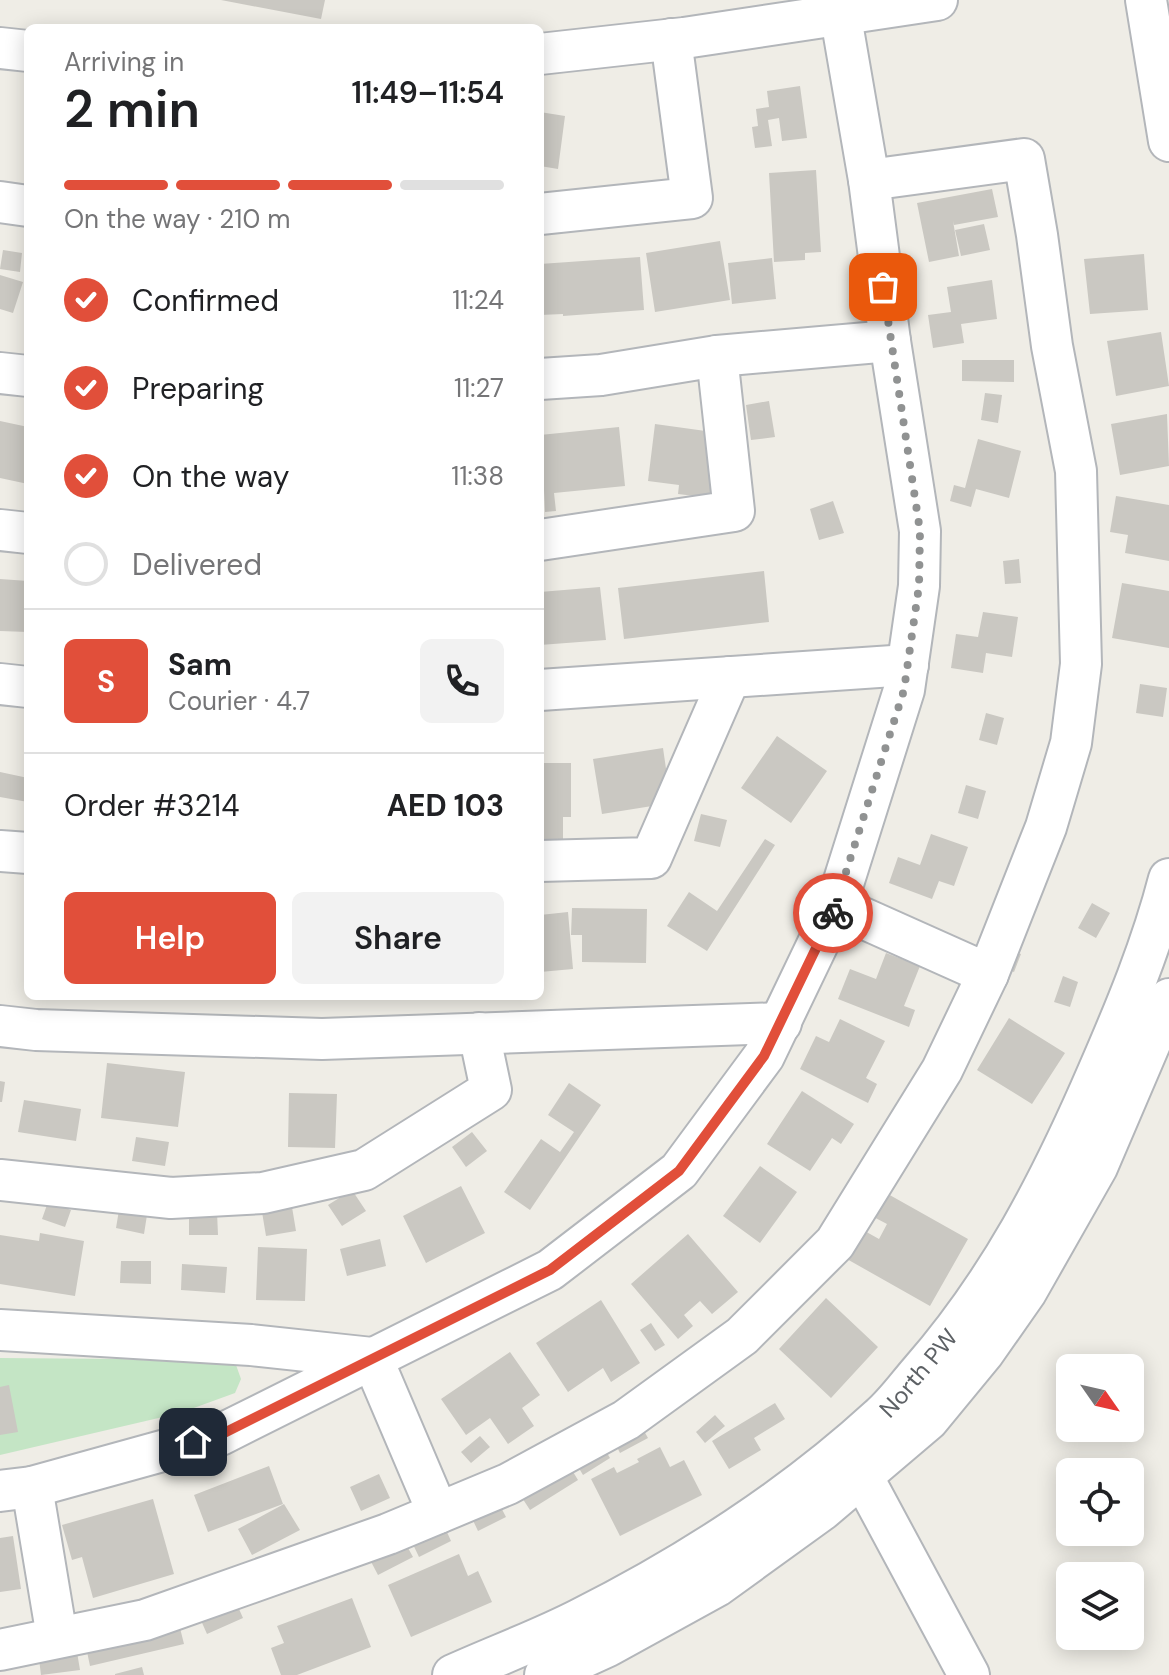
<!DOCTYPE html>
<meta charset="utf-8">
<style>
:root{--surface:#fff;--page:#f2f2f2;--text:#202124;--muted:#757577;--line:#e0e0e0;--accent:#e14f3a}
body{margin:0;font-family:"DM Sans",sans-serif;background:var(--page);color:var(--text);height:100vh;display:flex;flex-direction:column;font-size:30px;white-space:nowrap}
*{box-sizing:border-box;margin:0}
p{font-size:26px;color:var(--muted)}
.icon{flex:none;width:44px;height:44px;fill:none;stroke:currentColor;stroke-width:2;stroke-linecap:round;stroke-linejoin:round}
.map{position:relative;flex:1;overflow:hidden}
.side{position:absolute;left:24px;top:24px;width:520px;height:976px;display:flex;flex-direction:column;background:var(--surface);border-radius:12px;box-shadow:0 4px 20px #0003}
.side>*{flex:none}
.needle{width:52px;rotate:124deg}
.tools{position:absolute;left:1056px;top:1354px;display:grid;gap:16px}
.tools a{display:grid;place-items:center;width:88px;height:88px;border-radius:12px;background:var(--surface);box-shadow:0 4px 20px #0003;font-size:40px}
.pin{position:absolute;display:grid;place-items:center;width:68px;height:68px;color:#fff;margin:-34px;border-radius:16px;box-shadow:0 4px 12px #0006}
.courier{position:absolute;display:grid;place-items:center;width:80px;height:80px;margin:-40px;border:6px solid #e14f3a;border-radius:50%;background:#fff;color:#222;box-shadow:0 2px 10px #0007}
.head em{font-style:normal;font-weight:600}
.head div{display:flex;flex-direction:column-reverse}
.head{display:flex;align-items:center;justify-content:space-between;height:136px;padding:0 40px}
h1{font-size:52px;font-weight:600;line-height:60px}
.bar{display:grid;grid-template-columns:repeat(4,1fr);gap:12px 8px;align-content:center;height:96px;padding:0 40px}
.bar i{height:10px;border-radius:6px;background:var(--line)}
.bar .selected{background:var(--accent)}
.bar p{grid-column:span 4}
.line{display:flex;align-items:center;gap:20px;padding:0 40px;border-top:2px solid var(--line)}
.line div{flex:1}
.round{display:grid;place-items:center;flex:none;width:84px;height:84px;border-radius:12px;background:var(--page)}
ol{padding:0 40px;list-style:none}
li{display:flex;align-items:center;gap:24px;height:88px}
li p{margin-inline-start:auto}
li .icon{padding:8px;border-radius:50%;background:var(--accent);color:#fff;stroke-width:4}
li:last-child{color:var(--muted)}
li i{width:44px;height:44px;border:4px solid var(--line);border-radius:50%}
.action{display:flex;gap:16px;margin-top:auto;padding:16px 40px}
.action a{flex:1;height:92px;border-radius:12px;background:var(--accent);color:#fff;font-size:32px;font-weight:600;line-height:92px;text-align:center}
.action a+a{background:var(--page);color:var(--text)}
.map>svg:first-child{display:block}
</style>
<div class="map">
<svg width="1169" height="1675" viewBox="0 0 1169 1675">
<rect width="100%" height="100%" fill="#efede6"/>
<path fill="#c4e5c5" d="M0 1358 120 1359 236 1365 241 1379 235 1393 180 1413 0 1455Z"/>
<path fill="#cac8c2" d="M221 0H325L321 19Z
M800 86 807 138 782 141 779 118 768 120 772 146 755 148 752 127 758 126 756 109 769 107 767 91Z
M540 112 565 116 558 169 540 166Z
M816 170 821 252 805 253V260L774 262 769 173Z
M992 189 998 217 954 225 953 221 959 256 929 262 917 203Z
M984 224 990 250 961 256 955 230Z
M720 241 730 300 655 312 646 253Z
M3 250 22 253 20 272 0 269Z
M1144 254 1148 310 1090 314 1084 259Z
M640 257 644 310 563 316V314L540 315V264Z
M772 258 776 299 732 304 728 263Z
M0 275 23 282 13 313 0 309Z
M992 280 997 319 961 324 964 343 933 348 928 315 951 312 947 287Z
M1161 332 1169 386 1116 396 1107 341Z
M962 360H1014V382L962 381Z
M985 393 1002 395 998 423 981 420Z
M769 401 775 437 751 440 746 405Z
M1167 414 1169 466 1120 475 1111 424Z
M0 421 28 427V484L0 478Z
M655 424 720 433 711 498 678 494 679 485 648 481Z
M619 427 625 486 554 493 556 511 545 512 544 490H540V435Z
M978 439 1021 451 1009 498 976 489 971 507 950 501 954 485 965 488Z
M1116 496 1169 505V561L1125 553 1128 535 1110 532Z
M833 501 844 533 819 540 810 509Z
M1019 559 1021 583 1005 584 1003 561Z
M764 571 769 622 624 639 618 588Z
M0 579 28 581V632L0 631Z
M1122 583 1169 591V648L1112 638Z
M600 587 606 640 540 645V592Z
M983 612 1018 617 1012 657 986 653 983 673 951 668 956 634 978 637Z
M1140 684 1167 688 1163 717 1136 713Z
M986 713 1004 718 997 745 979 740Z
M777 736 827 771 791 823 741 788Z
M663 748 671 803 602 814 593 759Z
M540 763H571V817H563V842H540Z
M0 772 28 778V802L0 797Z
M966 785 986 791 978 819 958 813Z
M701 814 727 820 720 847 694 841Z
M931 834 968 847 954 886 939 881 932 899 889 883 898 857 920 865Z
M765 839 775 845 707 951 667 926 689 892 717 911Z
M1092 903 1110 913 1096 938 1078 928Z
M572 908 647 909 646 963 582 962V935H571Z
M568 912 573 969 540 972V915Z
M1002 947 1021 954 1014 972 995 965Z
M886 953 920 966 904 1006 915 1010 909 1027 838 999 850 969 876 979Z
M1063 976 1078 982 1070 1007 1054 1002Z
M1009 1018 1065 1053 1032 1104 977 1070Z
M840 1019 885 1041 866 1078 877 1084 868 1103 800 1069 816 1036 829 1042Z
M107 1063 185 1072 178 1127 101 1118Z
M0 1081 5 1082 2 1102H0Z
M569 1083 601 1105 530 1210 504 1192 541 1139 560 1152 574 1132 548 1115Z
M802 1091 854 1124 841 1144 832 1138 810 1171 767 1144Z
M289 1093 337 1094 335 1148 288 1147Z
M24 1100 81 1109 76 1141 18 1132Z
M472 1132 487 1151 466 1167 452 1147Z
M136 1137 169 1142 165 1166 132 1161Z
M760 1166 797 1192 760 1243 723 1216Z
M461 1186 485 1233 426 1263 403 1216Z
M879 1189 968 1239 930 1306 838 1254 854 1225 879 1239 887 1224 866 1213Z
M352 1190 366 1211 342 1226 328 1205Z
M48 1202 71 1210 65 1227 42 1219Z
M292 1207 296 1231 266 1236 262 1212Z
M119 1210 147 1215 144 1234 116 1228Z
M217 1212 218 1235H189V1213Z
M40 1233 84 1241 75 1296 0 1284V1235L39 1241Z
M688 1234 738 1292 712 1314 700 1301 684 1315 693 1326 678 1339 631 1284Z
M380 1239 386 1266 347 1276 340 1249Z
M258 1247 307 1249 305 1301 256 1300Z
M121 1261H151V1284L120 1283Z
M182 1264 227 1267 225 1293 181 1290Z
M826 1298 878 1347 831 1398 779 1349Z
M601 1300 640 1363 611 1382 603 1368 568 1392 536 1343Z
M651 1323 665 1345 655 1351 640 1330Z
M510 1352 540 1395 522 1408 534 1426 508 1444 490 1418 466 1435 441 1399Z
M9 1385 18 1432 0 1435V1387Z
M775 1403 785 1419 754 1438 761 1450 729 1469 712 1441Z
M715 1415 725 1426 705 1443 696 1432Z
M636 1417 648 1438 620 1453 609 1431Z
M480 1436 490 1447 471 1463 461 1452Z
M598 1438 610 1458 583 1475 571 1455Z
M660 1447 670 1467 684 1460 702 1495 620 1536 591 1479 614 1467 617 1473 639 1462 637 1459Z
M564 1457 578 1480 530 1510 515 1487Z
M269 1466 283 1504 208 1532 194 1495Z
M379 1474 390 1498 361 1511 350 1487Z
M496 1498 506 1517 478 1531 469 1512Z
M153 1499 174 1574 93 1598 82 1557 72 1560 62 1525Z
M284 1504 300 1530 252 1555 238 1529Z
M442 1521 451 1541 419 1557 409 1536Z
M13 1536 21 1589 0 1592V1538Z
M402 1537 413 1557 378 1575 368 1556Z
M459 1554 468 1576 478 1571 492 1602 411 1637 388 1585Z
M352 1598 371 1647 297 1675H281L271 1648 284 1643 277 1626Z
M235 1600 243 1618 207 1634 199 1616Z
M178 1620 184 1644 90 1666 85 1642Z
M76 1646 80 1670 41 1675 38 1651Z
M142 1667 144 1675H115V1674Z"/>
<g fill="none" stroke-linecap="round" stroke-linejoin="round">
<g stroke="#b3b6ba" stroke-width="44">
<g id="minor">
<path d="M1146 0 1169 141"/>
<path d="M0 48 28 51"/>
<path d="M540 54 684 38 937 0"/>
<path d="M0 202 28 206"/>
<path d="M540 214 692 198 671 39"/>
<path d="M0 373 28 376"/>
<path d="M540 379 601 375 717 356 890 341"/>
<path d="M0 530 28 533"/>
<path d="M540 540 734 511 717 356"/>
<path d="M0 684 28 687"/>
<path d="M540 690 908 665"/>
<path d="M0 851 28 853"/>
<path d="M540 861 651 858 730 677"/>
<path d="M836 906 988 974"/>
<path d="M0 1026 36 1030 322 1039 781 1023"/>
<path d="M0 1180 171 1198 263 1193 364 1170 491 1090 479 1033"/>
<path d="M0 1330 251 1345 372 1358 438 1513"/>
<path d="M862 1476 969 1675"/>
<path d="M32 1487 57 1637"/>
<path d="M0 1491 32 1487 220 1435 550 1270 679 1171 764 1056 836 906 904 690 919 586 920 531 890 341 869 180 838 0"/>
<path d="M0 1650 145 1620 388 1534 508 1484 626 1420 742 1336 835 1243 942 1070 988 974 1046 827 1071 743 1081 664 1076 471 1052 346 1037 235 1024 159 869 180"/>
<path id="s1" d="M453 1675C495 1656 539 1640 580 1619 686 1566 793 1497 880 1417 895 1404 907 1387 920 1372 999 1282 1051 1181 1098 1072 1125 1010 1152 945 1169 879"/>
<path d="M545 1675 608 1646 717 1586 822 1510 928 1420 984 1352 1026 1292 1097 1167 1169 999"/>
</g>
</g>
<use href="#minor" stroke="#fff" stroke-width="40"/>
</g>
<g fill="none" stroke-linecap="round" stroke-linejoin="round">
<path stroke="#909292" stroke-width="8" stroke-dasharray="0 14.4" d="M833 913 904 690 919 586 920 531 883 287"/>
<path stroke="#e14f3a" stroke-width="10" d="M193 1442 220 1435 550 1270 679 1171 764 1056 833 913"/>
</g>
<g text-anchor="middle" stroke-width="6" stroke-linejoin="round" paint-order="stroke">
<g font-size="24" fill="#5d6165" stroke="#fff">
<text dy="8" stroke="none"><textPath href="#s1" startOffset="560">North PW</textPath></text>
</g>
</g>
</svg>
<div class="tools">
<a><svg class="needle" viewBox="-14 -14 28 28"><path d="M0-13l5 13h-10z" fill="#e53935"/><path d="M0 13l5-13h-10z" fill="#757577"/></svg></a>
<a><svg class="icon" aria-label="locate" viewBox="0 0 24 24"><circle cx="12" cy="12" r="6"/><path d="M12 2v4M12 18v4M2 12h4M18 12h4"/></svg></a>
<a><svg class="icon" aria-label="layers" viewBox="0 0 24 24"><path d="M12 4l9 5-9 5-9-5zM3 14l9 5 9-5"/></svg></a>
</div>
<div class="pin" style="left:883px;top:287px;background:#ea580c"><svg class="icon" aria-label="bag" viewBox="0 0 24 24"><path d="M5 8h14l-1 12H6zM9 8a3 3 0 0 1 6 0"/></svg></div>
<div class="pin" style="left:193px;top:1442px;background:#1f2937"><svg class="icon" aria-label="home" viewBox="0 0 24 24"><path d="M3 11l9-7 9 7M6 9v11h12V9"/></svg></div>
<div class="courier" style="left:833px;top:913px"><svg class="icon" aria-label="bike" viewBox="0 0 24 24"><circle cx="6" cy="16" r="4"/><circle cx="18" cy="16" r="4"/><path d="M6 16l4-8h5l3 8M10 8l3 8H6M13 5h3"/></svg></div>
<section class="side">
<div class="head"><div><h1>2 min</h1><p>Arriving in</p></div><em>11:49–11:54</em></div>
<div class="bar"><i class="selected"></i><i class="selected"></i><i class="selected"></i><i></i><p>On the way · 210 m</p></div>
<ol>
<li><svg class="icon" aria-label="check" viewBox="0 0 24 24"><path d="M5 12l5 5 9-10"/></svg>Confirmed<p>11:24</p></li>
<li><svg class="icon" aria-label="check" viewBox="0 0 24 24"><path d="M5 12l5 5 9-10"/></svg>Preparing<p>11:27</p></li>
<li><svg class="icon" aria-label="check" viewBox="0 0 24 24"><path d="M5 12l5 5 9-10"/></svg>On the way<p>11:38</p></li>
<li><i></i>Delivered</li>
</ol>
<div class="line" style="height:144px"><b class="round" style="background:var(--accent);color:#fff">S</b><div><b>Sam</b><p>Courier · 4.7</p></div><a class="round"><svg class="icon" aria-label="phone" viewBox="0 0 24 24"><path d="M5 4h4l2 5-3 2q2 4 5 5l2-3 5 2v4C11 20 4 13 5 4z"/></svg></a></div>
<div class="line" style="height:104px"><div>Order #3214</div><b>AED 103</b></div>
<div class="action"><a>Help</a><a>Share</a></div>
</section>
</div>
